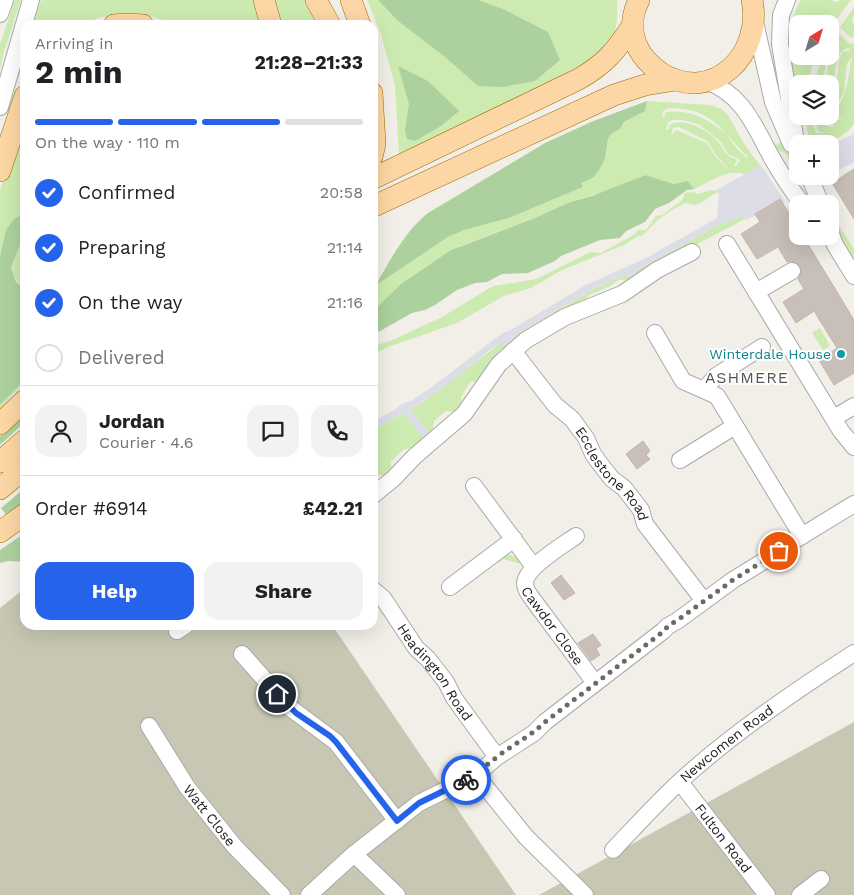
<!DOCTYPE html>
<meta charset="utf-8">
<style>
:root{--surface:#fff;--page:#f2f2f2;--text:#202124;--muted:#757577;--line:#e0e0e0;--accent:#2563eb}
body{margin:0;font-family:"Work Sans",sans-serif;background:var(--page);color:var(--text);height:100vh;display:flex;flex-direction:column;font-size:19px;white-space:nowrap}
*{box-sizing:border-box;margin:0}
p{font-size:16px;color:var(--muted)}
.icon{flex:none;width:28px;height:28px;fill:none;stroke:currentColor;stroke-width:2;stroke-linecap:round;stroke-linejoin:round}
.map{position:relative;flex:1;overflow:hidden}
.sheet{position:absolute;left:20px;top:20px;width:358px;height:610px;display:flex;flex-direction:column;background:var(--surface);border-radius:15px;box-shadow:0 5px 20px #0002}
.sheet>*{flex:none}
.needle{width:32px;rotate:38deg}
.tools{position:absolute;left:789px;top:15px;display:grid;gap:10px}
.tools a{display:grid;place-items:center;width:50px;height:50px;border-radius:10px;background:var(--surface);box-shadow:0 5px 20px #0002;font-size:25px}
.pin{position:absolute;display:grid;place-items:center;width:42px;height:42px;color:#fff;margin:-21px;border:2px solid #fff;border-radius:50%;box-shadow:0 1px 5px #0007}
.courier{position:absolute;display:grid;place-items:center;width:50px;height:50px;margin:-25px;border:4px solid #2563eb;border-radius:50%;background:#fff;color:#222;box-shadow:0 1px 6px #0007}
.head em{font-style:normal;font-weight:700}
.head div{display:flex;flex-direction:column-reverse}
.head{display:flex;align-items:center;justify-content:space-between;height:85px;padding:0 15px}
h1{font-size:32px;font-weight:700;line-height:38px}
.bar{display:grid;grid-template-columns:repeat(4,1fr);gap:8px 5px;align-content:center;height:60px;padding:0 15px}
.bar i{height:6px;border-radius:4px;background:var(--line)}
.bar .active{background:var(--accent)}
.bar p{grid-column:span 4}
.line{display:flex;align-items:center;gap:12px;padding:0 15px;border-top:1px solid var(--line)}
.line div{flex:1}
.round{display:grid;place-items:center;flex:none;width:52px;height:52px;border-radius:15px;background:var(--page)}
ol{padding:0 15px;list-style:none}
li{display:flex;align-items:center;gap:15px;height:55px}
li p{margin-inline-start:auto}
li .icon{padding:5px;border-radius:50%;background:var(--accent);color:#fff;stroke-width:4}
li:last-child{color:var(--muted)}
li i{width:28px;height:28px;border:2px solid var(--line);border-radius:50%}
.cta{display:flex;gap:10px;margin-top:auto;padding:10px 15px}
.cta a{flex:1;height:58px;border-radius:15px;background:var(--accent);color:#fff;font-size:20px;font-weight:700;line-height:58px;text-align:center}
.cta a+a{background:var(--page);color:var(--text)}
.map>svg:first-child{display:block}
</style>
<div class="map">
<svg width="854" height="895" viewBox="0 0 854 895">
<rect width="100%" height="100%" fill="#f2efe9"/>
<path fill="#c7c7b4" d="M25 588V625H332L516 895H0V608Z
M854 722V895H539Z"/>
<path fill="#cdebb0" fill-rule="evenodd" d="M15 0H21L4 51 0 69V44Z
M41 0H254L261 25H177L150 16 131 14 102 17 78 25H32Z
M275 0H306L321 25H282Z
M367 0H617C617 13 618 32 610 43 601 56 585 64 573 73L399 156 395 86 381 34Z
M801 0H832L837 2 840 0H851L830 28V24H798L797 43 796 44 797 46 798 56H815L807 84H798L797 106C792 78 784 24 801 0Z
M854 7V16L852 22 854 24V37L851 38 840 27Z
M837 32 850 44 854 43V124C845 138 826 144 810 144L806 124V116H811L816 133H825L818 131 814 116H825L828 127 837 126 829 125 827 116H830V102L836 88 839 60 843 52 851 50 848 48C831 52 838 84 830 98V84H826C829 71 825 48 840 42L839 40 834 41 830 47V41ZM852 57C849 67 849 80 845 92 842 103 836 105 837 118L843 120H836L835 108 844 92 847 64Z
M25 47V72L23 76H17Z
M822 56H827L823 84H814Z
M647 101 710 105 721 109 728 115 743 142 761 167 746 175C727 167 711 182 694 189L688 181 674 184 645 175 641 176 612 189 570 202 535 218 460 246 437 259 402 283 373 311V289L375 286 448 237 464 230 509 218 583 187 580 183 596 175 606 156 608 139 611 134 620 129 624 122 645 111ZM669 108C713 108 720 130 748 157L744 164 747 158C742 153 737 149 733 144 730 140 728 135 724 132 706 118 689 109 666 112L664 117 662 116 663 111ZM672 120H683L700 125 721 142 728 154 740 160 735 167 734 166 737 160C734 158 729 157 727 154 724 152 723 147 720 144 711 132 684 116 670 125L668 130 666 129 668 123ZM679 127 707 141 715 154 727 167 722 171 726 167 715 156 707 143 676 130 671 135 673 128Z
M25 110V136L21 149 25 151V212C1 226 8 235 0 257V190Z
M783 141 797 167 798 176H803L804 179 797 183 795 180 796 171 785 153 776 150 774 146Z
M711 190 719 191 700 203 695 205 686 203 677 207 660 218 643 235 636 237 624 245 560 271 531 288 504 296 457 323 388 347 373 354V346L390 341 442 317 488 289 494 286 536 279 591 252 601 253 635 234 638 230H646L656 216 662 215 682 200 685 193 693 192 698 194Z
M830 212 854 249V259L834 226Z
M742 215 745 219 637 276 634 272 718 225Z
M25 240V289L17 282 11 269 20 245Z
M628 274 632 280 630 281 620 279 610 286 589 295 585 303 514 341 511 338 595 288Z
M820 328 830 346 823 350 812 333Z
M502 342 506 348 480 381 470 382 461 397 462 407 457 412 446 411 434 421 432 432H428L410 409 423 402Z
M25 380V383L0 409V405Z
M404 413 425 439 415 448 404 449 391 462 392 471 385 476 377 475 373 478V430Z
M510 555 516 557 521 564 502 559 501 562 496 561 503 556Z"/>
<path fill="#add19e" d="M378 0H478L503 9 548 32 560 60 535 81 503 87 478 86 444 56 398 21Z
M398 66 428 81 459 111 441 126 415 141 407 139 405 131 409 104Z
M647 101 645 111 624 122 620 129 611 134 608 139 605 159 599 170 594 177 581 183 583 187 509 218 464 230 448 237 375 286C390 261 404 232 428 213L545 143 591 122Z
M645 175 674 184 688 181 694 189 687 190 669 203 655 209 645 222 626 231 620 238 600 240 561 256 555 261 528 273 502 274 487 282 475 283 457 290 435 305 425 310 412 313 373 335V311L402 283 451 250 535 218 570 202 592 196Z
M25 212V240L20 245 11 268 16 282 25 289V380L0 405V257L6 230 13 220Z
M25 411V422L0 445V436Z
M25 488V504L7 516 1 508Z
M25 533V562L8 561 0 563V550Z"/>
<path fill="#dddde8" d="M854 134V162L830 175V145Z
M761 165 785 202 746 220 742 216 718 225 634 272 637 276 632 280 628 274 595 288 512 337 514 341 506 348 502 343 491 349 439 391 410 409 429 433 425 439 404 413 373 430V422L394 410 402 404 413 400 429 389 504 332H507L584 286 646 258 717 218 719 195 716 190Z"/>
<path fill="#c7bfb8" stroke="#c4b6ab" d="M854 169V219L832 183Z
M780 199 798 227V236H803L854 320V373L834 385 819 360 837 348 814 311 796 323 783 302 804 289 798 279 802 271 800 266 792 261 787 262 778 247 757 259 741 234 760 222 755 214Z
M643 441 650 451 646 455 650 459 637 469 626 454Z
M561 575 575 593 564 600 551 583Z
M593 634 601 645 596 649 600 655 591 661 578 643Z"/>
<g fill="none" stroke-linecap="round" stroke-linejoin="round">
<g stroke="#a9a9a9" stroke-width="18">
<g id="minor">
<path d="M787 0 781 15 780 44 798 154"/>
<path d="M0 14 5 0"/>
<path d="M755 22 773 102 791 144"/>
<path d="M706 81C744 95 754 126 772 158 781 174 791 189 802 204"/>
<path d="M0 107 31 0"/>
<path d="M809 176 821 204"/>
<path d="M830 231 835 245 854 276"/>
<path d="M727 244 841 431 854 447"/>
<path d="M756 292 792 271"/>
<path d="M655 333 683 381 717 396 802 536"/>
<path id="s1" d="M513 351 555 405 572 419 586 438 593 454 601 465 612 479 624 488 641 510 645 524 704 601"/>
<path d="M704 390 716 376 762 347"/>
<path d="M834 418 854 406"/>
<path d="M680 460 735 426"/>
<path d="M474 486 534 567"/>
<path d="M372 496 393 479 415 456 464 414 499 364 526 340 565 317 622 294 657 270 692 252"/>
<path id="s2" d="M576 536C563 545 526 567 525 583 525 588 528 593 531 597L595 683"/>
<path d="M450 587 514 539"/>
<path id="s3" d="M372 589 383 598 416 648 428 659 446 682 454 698 497 757"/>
<path d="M177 631 186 625"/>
<path d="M242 654 289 707 336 742 397 821"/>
<path id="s4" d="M149 726 187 787 235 847 282 895"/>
<path d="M476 775 526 837 585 895"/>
<path id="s5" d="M680 782 767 895"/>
<path id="s6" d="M613 850C633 829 653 807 674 787 727 737 793 692 854 653"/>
<path d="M354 854 397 895"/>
<path d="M309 895 354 854 419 803 476 775 497 757 534 733 545 722 663 631 668 626 677 621 733 580 772 556 782 548 854 504"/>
<path d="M800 895 821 879"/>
</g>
</g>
<g stroke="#a06b00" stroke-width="22">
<path id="major" d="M264 0 271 25
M316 0 330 25
M351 0 360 25
M639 0C631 16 630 31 638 48 643 58 651 66 661 73 713 105 763 54 752 0
M114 25 127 24 143 25
M372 93 375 144 372 157
M0 171 25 96
M372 179 579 79C605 64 616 51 632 26
M372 207 614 95 645 85 676 80
M0 424 25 400
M0 462 25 440
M0 489 25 468
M0 532 25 514"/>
</g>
<use href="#minor" stroke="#fff" stroke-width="16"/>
<use href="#major" stroke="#fcd6a4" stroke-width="21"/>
</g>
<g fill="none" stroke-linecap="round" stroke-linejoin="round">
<path stroke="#6b6a68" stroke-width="5" stroke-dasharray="0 9" d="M466 780C478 774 486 765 497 757 513 744 530 737 545 722L664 631 668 626 682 617 733 580 779 551"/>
<path stroke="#2563eb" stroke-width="6" d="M277 694 296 713 330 736 336 742 397 821 419 803 466 780"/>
</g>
<circle fill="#0f9aa8" stroke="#fff" stroke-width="2" cx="841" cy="354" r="5"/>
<g text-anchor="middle" stroke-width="4" stroke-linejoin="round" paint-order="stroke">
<g font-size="14" fill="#0d838f" stroke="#fff" text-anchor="end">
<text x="831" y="359">Winterdale House</text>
</g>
<g font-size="14" fill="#222" stroke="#fff">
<text dy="5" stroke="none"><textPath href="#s1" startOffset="159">Ecclestone Road</textPath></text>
<text dy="5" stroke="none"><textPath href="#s2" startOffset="122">Cawdor Close</textPath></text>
<text dy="5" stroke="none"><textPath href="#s3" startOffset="105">Headington Road</textPath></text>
<text dy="5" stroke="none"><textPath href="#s6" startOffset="156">Newcomen Road</textPath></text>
<text dy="5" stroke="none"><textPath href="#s4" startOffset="108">Watt Close</textPath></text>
<text dy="5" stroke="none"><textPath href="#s5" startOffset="71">Fulton Road</textPath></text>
</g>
<g font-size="16" letter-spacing="1" fill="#555" stroke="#fff">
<text x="747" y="383">ASHMERE</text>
</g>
</g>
</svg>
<div class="tools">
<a><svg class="needle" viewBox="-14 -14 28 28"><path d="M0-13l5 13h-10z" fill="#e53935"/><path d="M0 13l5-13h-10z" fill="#757577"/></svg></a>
<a><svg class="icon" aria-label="layers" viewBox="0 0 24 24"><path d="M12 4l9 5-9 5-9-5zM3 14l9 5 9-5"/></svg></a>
<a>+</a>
<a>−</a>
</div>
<div class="pin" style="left:779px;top:551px;background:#ea580c"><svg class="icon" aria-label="bag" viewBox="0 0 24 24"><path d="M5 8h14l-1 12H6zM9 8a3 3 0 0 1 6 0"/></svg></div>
<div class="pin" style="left:277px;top:694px;background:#1f2937"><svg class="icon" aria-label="home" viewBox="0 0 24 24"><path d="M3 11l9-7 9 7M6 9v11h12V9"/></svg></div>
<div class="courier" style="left:466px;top:780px"><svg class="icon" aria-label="bike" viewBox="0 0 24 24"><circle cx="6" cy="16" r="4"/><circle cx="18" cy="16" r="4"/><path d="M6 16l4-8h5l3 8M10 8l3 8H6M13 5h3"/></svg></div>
<section class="sheet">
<div class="head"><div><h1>2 min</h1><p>Arriving in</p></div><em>21:28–21:33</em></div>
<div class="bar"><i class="active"></i><i class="active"></i><i class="active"></i><i></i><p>On the way · 110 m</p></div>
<ol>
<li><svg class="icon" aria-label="check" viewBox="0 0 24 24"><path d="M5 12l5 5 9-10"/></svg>Confirmed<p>20:58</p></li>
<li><svg class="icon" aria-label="check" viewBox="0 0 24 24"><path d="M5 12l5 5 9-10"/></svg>Preparing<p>21:14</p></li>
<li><svg class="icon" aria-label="check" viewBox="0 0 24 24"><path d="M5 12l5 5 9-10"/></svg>On the way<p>21:16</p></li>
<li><i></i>Delivered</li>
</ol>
<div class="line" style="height:90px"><a class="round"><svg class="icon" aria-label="person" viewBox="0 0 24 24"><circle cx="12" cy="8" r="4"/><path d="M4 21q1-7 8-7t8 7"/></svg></a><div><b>Jordan</b><p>Courier · 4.6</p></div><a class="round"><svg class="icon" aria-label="chat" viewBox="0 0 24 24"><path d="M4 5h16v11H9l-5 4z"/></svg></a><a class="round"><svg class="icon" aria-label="phone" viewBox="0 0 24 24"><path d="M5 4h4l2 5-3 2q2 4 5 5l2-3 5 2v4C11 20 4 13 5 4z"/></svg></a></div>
<div class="line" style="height:65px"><div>Order #6914</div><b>£42.21</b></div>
<div class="cta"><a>Help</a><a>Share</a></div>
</section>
</div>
